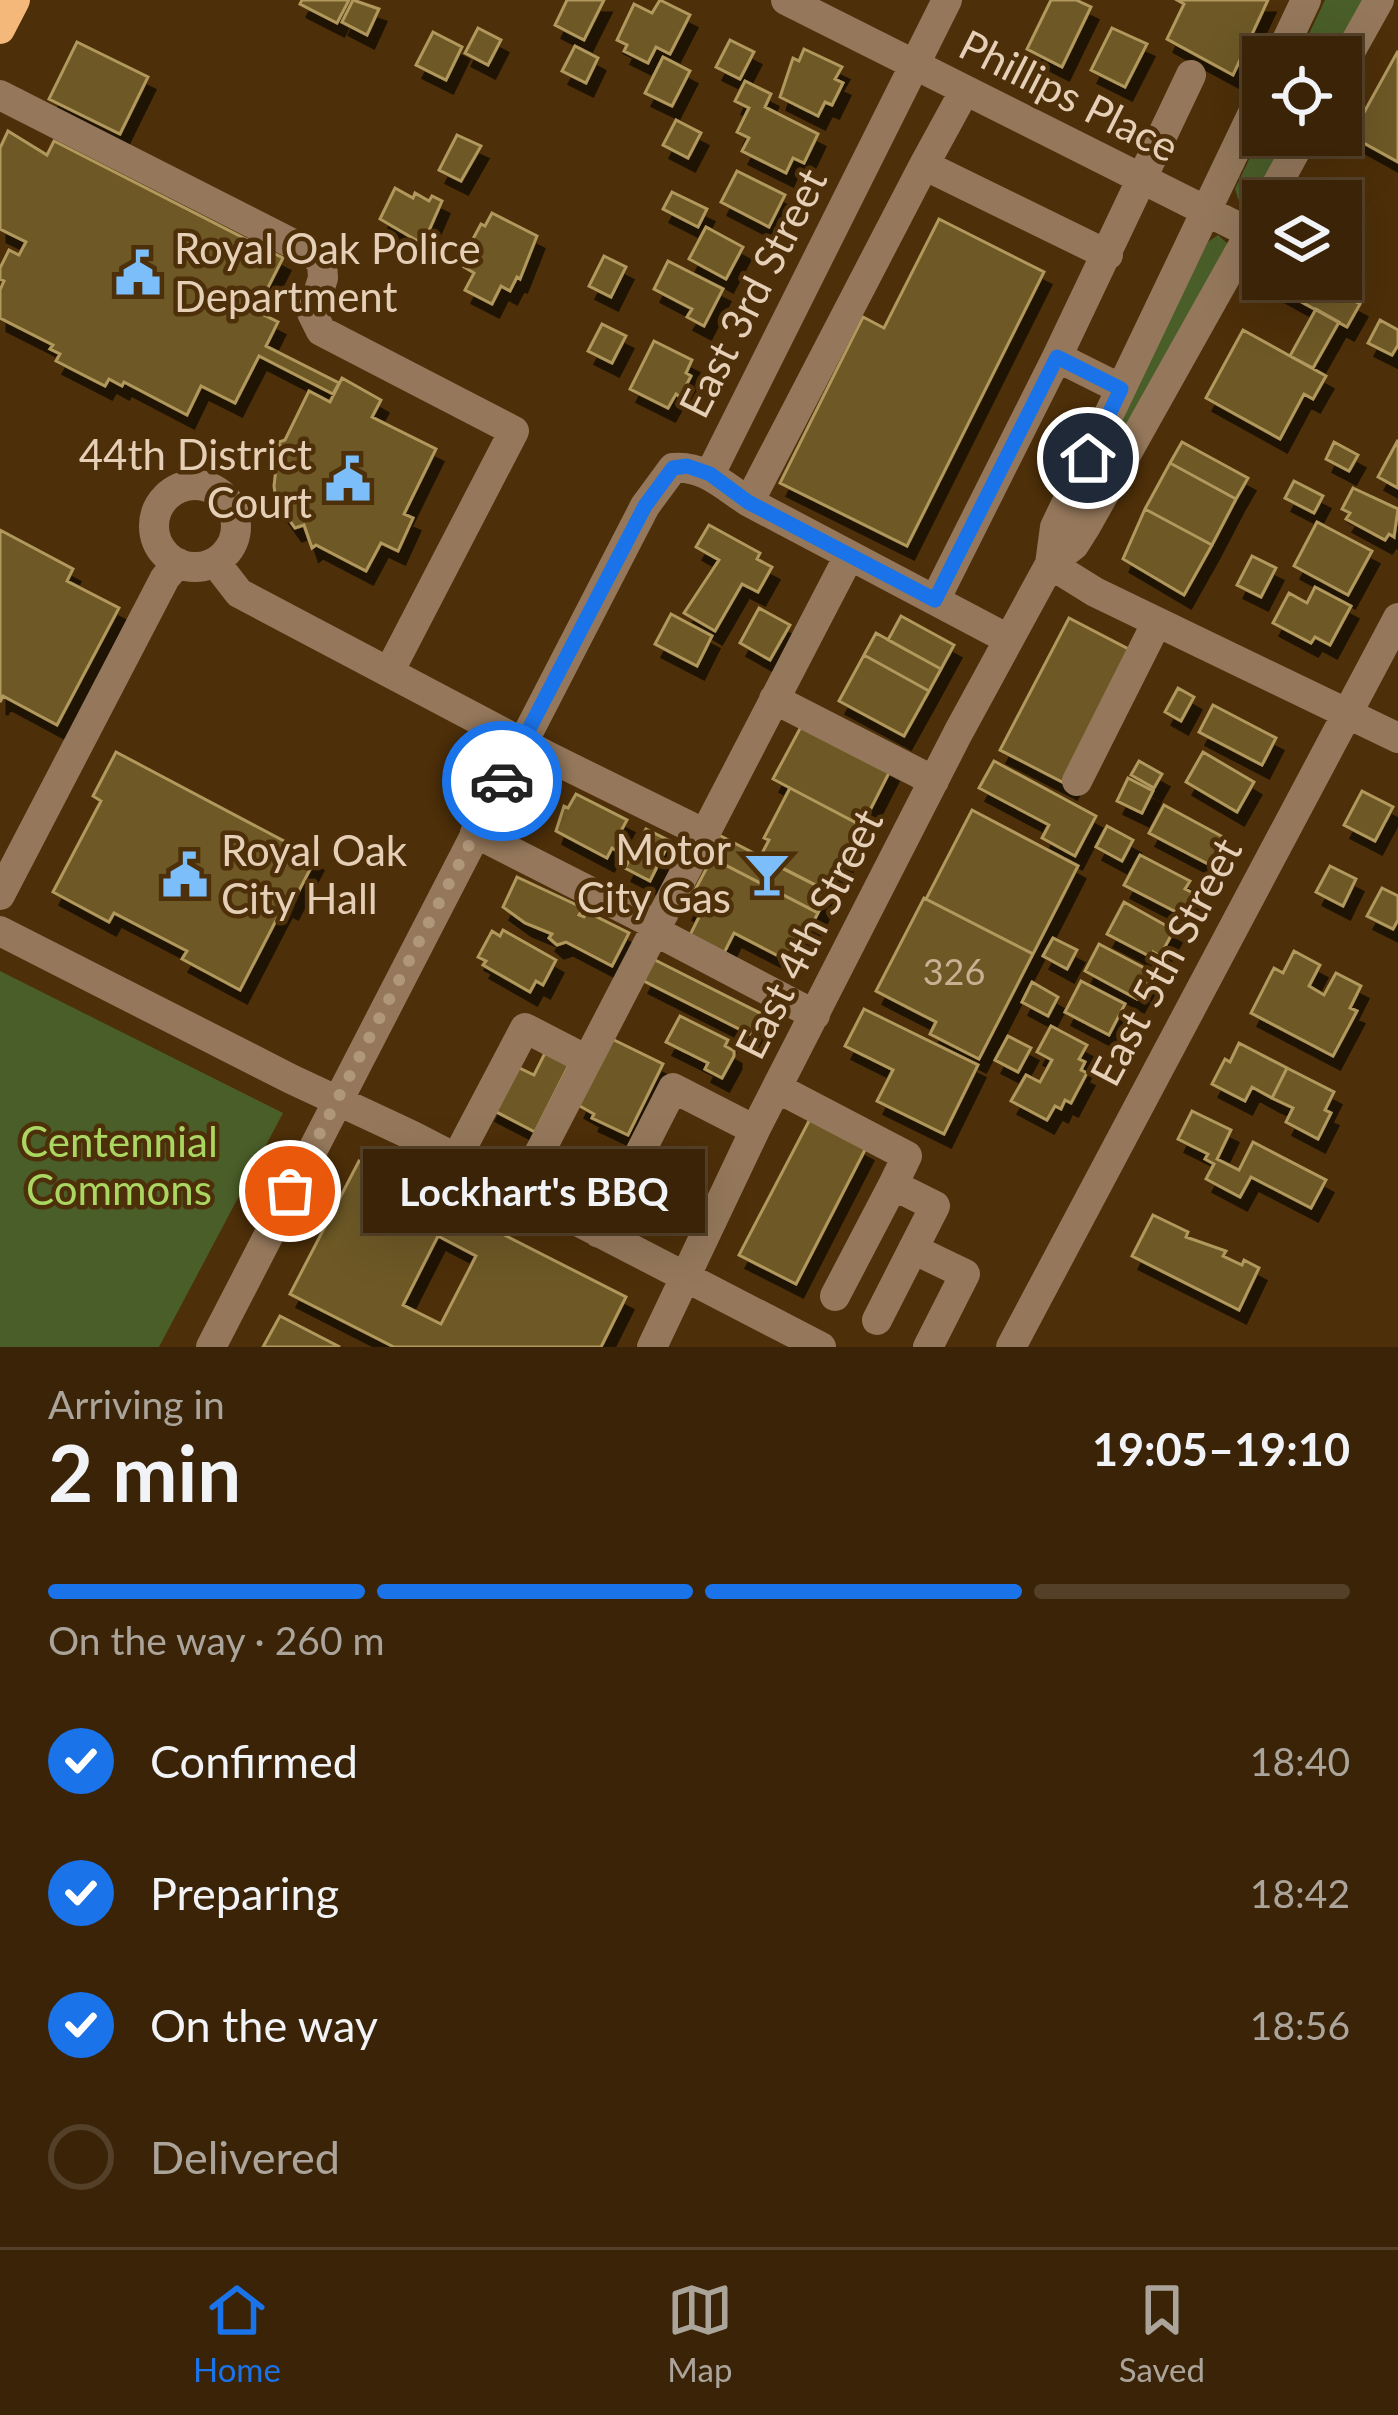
<!DOCTYPE html>
<meta charset="utf-8">
<style>
:root{--surface:#3a2307;--page:#452f15;--text:#f1f3f6;--muted:#aba49b;--line:#544028;--accent:#1a73e8}
body{margin:0;font-family:Lato,sans-serif;background:var(--page);color:var(--text);height:100vh;display:flex;flex-direction:column;font-size:45px;white-space:nowrap}
*{box-sizing:border-box;margin:0}
p{font-size:39px;color:var(--muted)}
.icon{flex:none;width:66px;height:66px;fill:none;stroke:currentColor;stroke-width:2;stroke-linecap:round;stroke-linejoin:round}
.map{position:relative;height:1347px;overflow:hidden}
.panel{display:flex;flex-direction:column;background:var(--surface);flex:1}
.panel>*{flex:none}
.controls{position:absolute;left:1242px;top:36px;display:grid;gap:24px}
.controls a{display:grid;place-items:center;width:120px;height:120px;border-radius:0px;background:var(--surface);box-shadow:0 12px 48px #0002,0 0 0 3px var(--line);font-size:60px}
.pin{position:absolute;display:grid;place-items:center;width:102px;height:102px;color:#fff;margin:-51px;border:6px solid #fff;border-radius:50%;box-shadow:0 3px 12px #0007}
.courier{position:absolute;display:grid;place-items:center;width:120px;height:120px;margin:-60px;border:9px solid #1a73e8;border-radius:50%;background:#fff;color:#222;box-shadow:0 3px 15px #0007}
.bubble{position:absolute;height:84px;border-radius:0px;background:var(--surface);box-shadow:0 12px 48px #0002,0 0 0 3px var(--line);font-size:39px;font-weight:700;line-height:84px;text-align:center}
.summary em{font-style:normal;font-weight:700}
.summary div{display:flex;flex-direction:column-reverse}
.summary{display:flex;align-items:center;justify-content:space-between;height:204px;padding:0 48px}
h1{font-size:78px;font-weight:700;line-height:90px}
.bar{display:grid;grid-template-columns:repeat(4,1fr);gap:18px 12px;align-content:center;height:144px;padding:0 48px}
.bar i{height:15px;border-radius:9px;background:var(--line)}
.bar .selected{background:var(--accent)}
.bar p{grid-column:span 4}
ol{padding:0 48px;list-style:none}
li{display:flex;align-items:center;gap:36px;height:132px}
li p{margin-inline-start:auto}
li .icon{padding:12px;border-radius:50%;background:var(--accent);color:#fff;stroke-width:4}
li:last-child{color:var(--muted)}
li i{width:66px;height:66px;border:6px solid var(--line);border-radius:50%}
.menu{display:flex;justify-content:space-around;align-items:center;height:168px;border-top:3px solid var(--line);background:var(--surface);font-size:33px;color:var(--muted)}
.menu a{display:grid;justify-items:center;gap:6px}
.menu .selected{color:var(--accent)}
.map>svg:first-child{display:block}
</style>
<div class="map">
<svg width="1398" height="1347" viewBox="0 0 1398 1347">
<defs>
<filter id="shadow"><feDropShadow dx="7" dy="13" stdDeviation="0" flood-color="#0009"/></filter>
</defs>
<rect width="100%" height="100%" fill="#4d2f09"/>
<path fill="#4a5e29" d="M1325 0H1365L1334 57H1298Z
M1263 130V135H1292L1260 194 1247 203 1238 199 1235 189Z
M1218 235 1228 244 1227 251 1065 532 1208 242Z
M0 971 283 1113 159 1347H0Z"/>
<path fill="#6d5826" stroke="#b1985d" stroke-width="3" fill-rule="evenodd" filter="url(#shadow)" d="M302 0H349L337 23 300 4Z
M353 0 379 9 367 35 342 22Z
M567 0H604L584 40 555 25Z
M660 0 690 15 670 54 656 47 648 63 624 51 627 45 617 40 634 4 652 13Z
M1051 0H1076L1091 7 1062 67 1027 49Z
M1177 0H1268L1233 75 1167 39 1184 4Z
M478 28 501 40 488 65 465 53Z
M1112 28 1147 44 1125 87 1091 70Z
M433 32 462 47 446 80 416 65Z
M730 40 754 52 740 79 716 67Z
M77 42 148 77 120 134 49 99Z
M575 46 598 58 586 83 562 71Z
M804 49 842 67 835 79 843 83 832 105 825 102 818 116 780 97 793 58 799 61Z
M1398 51V162L1351 136Z
M663 57 690 71 672 106 645 93Z
M745 81 771 94 765 107 818 134 804 163 793 158 786 173 742 151 749 138 737 132 749 108 735 101Z
M676 120 701 133 688 158 663 145Z
M8 131 47 155 54 141 283 258 256 311 278 322 266 346 339 383 333 394 259 356 235 403 201 386 187 415 124 382 122 386 109 379 105 386 56 361 60 354 50 349 53 345 0 318V290L4 281 0 279V268L9 250 19 255 26 242 0 229V148Z
M457 135 481 146 461 181 439 170Z
M737 171 785 195 769 227 721 202Z
M395 188 413 198 415 193 429 201 432 196 442 201 423 244 380 219Z
M672 192 707 209 698 227 663 209Z
M492 213 537 236 520 279 517 277 510 291 501 286 492 304 465 290 474 273 464 267 471 254 466 252 481 224 485 226Z
M939 219 1044 272 907 546 780 483 863 317 884 328Z
M706 227 743 247 726 279 689 259Z
M604 256 626 267 611 297 589 286Z
M668 261 723 289 704 326 687 317 692 309 654 289Z
M1271 279H1314L1360 304 1347 327 1269 284Z
M1316 309 1339 322 1313 368 1290 356Z
M1380 320 1398 330V345L1392 355 1368 343Z
M602 324 626 336 612 363 588 351Z
M1243 330 1326 376 1313 399 1304 394 1280 439 1206 398Z
M654 341 692 360 686 373 691 376 680 397 676 394 668 408 630 389Z
M342 378 381 400 372 417 436 449 404 514 413 518 398 551 381 543 366 571 316 545 312 548 304 525 295 528 276 501 274 486 276 468 286 464 279 442 285 440 309 391 330 402Z
M1398 440V488L1378 477Z
M1182 442 1248 478 1236 499 1170 463Z
M1334 442 1358 455 1349 471 1326 459Z
M1170 463 1236 499 1212 545 1145 509Z
M1294 481 1323 496 1314 513 1285 498Z
M1353 488 1398 509 1394 537 1389 534 1385 540 1346 519 1350 513 1342 509Z
M1145 509 1212 545 1184 595 1123 559Z
M1317 522 1372 551 1348 595 1294 566Z
M709 525 760 553 757 559 772 567 758 592 742 584 715 631 684 613 719 560 696 547Z
M0 530 73 569 67 581 119 608 57 725 3 696 0 702Z
M1252 556 1276 568 1261 597 1237 585Z
M1315 587 1351 606 1330 645 1315 637 1311 643 1273 623 1289 593 1307 603Z
M759 608 790 625 770 660 740 643Z
M671 614 712 636 697 666 655 644Z
M901 616 954 645 941 669 888 640Z
M1069 618 1138 654 1070 786 1000 750Z
M876 633 941 669 929 691 864 655Z
M864 655 929 691 904 736 839 701Z
M1178 688 1194 697 1181 721 1165 712Z
M1213 705 1276 738 1262 765 1199 732Z
M803 723 891 769 862 826 773 779Z
M116 752 316 858 291 906 285 903 240 990 182 959 187 951 114 913 109 922 53 892 101 801 93 796Z
M1203 752 1254 782 1237 812 1186 782Z
M994 761 1096 816 1075 856 1042 838 1049 825 979 788Z
M1139 761 1162 774 1154 788 1131 775Z
M1128 778 1153 791 1142 813 1117 801Z
M790 788 862 826 829 892 760 857 769 840 764 838Z
M1362 791 1393 807 1375 841 1344 825Z
M576 794 627 820 621 831 626 834 617 851 612 848 607 858 556 831 564 806 568 808Z
M1164 805 1225 838 1210 865 1149 833Z
M972 810 1078 866 1033 954 926 899Z
M1107 826 1133 840 1122 861 1096 847Z
M646 829 670 841 650 881 625 868Z
M717 834 829 892 818 913 706 855Z
M1140 855 1190 881 1185 889 1193 893 1182 915 1124 885Z
M712 858 818 913 792 963 734 933 723 955 689 937 700 915 686 907Z
M1330 866 1356 879 1343 906 1316 892Z
M517 877 583 908 579 915 584 917 587 912 629 933 612 966 566 942 557 945 549 938 552 934 525 923 503 907Z
M1382 888 1398 896V920L1393 929 1367 916Z
M924 898 1033 954 979 1059 930 1034 936 1022 876 991Z
M1124 902 1174 930 1160 956 1153 952 1151 957 1107 934Z
M503 930 556 960 543 985 536 981 530 992 483 965 486 961 478 957 492 931 500 936Z
M1053 938 1077 950 1067 969 1043 956Z
M1099 944 1152 972 1137 999 1085 971Z
M1294 951 1320 965 1309 986 1324 995 1336 973 1361 986 1350 1008 1357 1011 1333 1056 1251 1013 1274 968 1283 973Z
M653 959 766 1016 755 1037 642 980Z
M1081 981 1125 1004 1109 1035 1065 1012Z
M1032 982 1058 997 1048 1016 1022 1002Z
M864 1009 978 1065 944 1134 877 1101 893 1070 845 1046Z
M680 1016 728 1040 725 1046 734 1051V1056L722 1078 705 1069 708 1063 666 1042Z
M1051 1026 1087 1045 1079 1059 1085 1062 1081 1070 1087 1073 1071 1103 1065 1100 1061 1109 1055 1106 1047 1120 1011 1101 1026 1075 1040 1082 1052 1060 1037 1052Z
M1008 1036 1031 1048 1018 1072 995 1060Z
M610 1038 663 1064 628 1135 592 1118 594 1114 578 1105Z
M1239 1043 1287 1068 1272 1098 1252 1087 1245 1101 1212 1084 1225 1059 1230 1062Z
M545 1053 569 1065 535 1132 489 1108 511 1064 534 1075Z
M1287 1068 1334 1092 1325 1110 1331 1113 1318 1139 1286 1122 1293 1108 1272 1098Z
M1192 1111 1231 1130 1217 1159 1239 1170 1253 1142 1326 1180 1311 1208 1251 1177 1240 1197 1206 1179 1214 1164 1205 1159 1208 1154 1178 1139Z
M810 1119 866 1148 796 1284 739 1255Z
M359 1161 626 1297 601 1347H394L290 1294ZM438 1236 476 1256 441 1324 403 1305Z
M1153 1215 1188 1232 1186 1237 1226 1251 1223 1256 1242 1265 1244 1260 1259 1268 1239 1310 1132 1256Z
M280 1316 340 1347H263Z"/>
<g fill="none" stroke-linecap="round" stroke-linejoin="round">
<path stroke="#95785b" stroke-width="30" d="M786 0 1250 233
M1279 57 1306 0
M1341 68 1379 0
M965 90 924 165 1108 255
M0 95 313 254 322 263 323 278 312 313 321 331 514 431 390 670
M1268 201 1304 135
M1057 357 1191 75
M710 474 947 0
M154 526a41 41 0 1 1 82 0a41 41 0 1 1-82 0Z
M749 502 924 165
M215 562 239 593 551 758 689 826
M1050 564 1074 545 1086 526 1263 210
M1050 564 1095 592 1398 738
M935 600 1057 357 1121 389
M774 699 934 781
M1077 781 1157 622
M475 833 656 925
M0 895 165 578 178 563
M653 930 815 1015
M0 931 291 1079 411 1135 821 1347
M777 1088 907 1156 893 1185
M456 1159 525 1028 587 1060
M519 1192 849 556
M599 1233 673 1088 755 1130
M913 1249 965 1274 928 1347
M835 1296 893 1185 935 1206 877 1320
M211 1347 645 506 673 468C704 465 724 486 749 502L1008 639
M652 1347 755 1130 958 733 1050 564 1055 527 1263 92
M1011 1347 1398 618"/>
<path stroke="#f3b87a" stroke-width="30" d="M0 29 15 0"/>
</g>
<g fill="none" stroke-linecap="round" stroke-linejoin="round">
<path stroke="#b0977a" stroke-width="12" stroke-dasharray="0 21.6" d="M290 1191 502 781"/>
<path stroke="#1a73e8" stroke-width="15" d="M502 781 645 506 673 468 687 466 710 474 748 502 935 600 1057 357 1121 389 1088 458"/>
</g>
<defs>
<g id="civic-bare" transform="scale(3.6)"><path d="M-.6-6.5H3V-4.5H.6V-3L4-1V1h2V6H-6V1h2V-1L-.6-3ZM-1.2 2.5V6h2.4V2.5Z" fill="#7cbef9" stroke="#4d2f09" stroke-width="2.5" paint-order="stroke"/></g>
<g id="bar-bare" transform="scale(3.6)"><path d="M-6-5H6L.8 .8V4.5H3.5V6h-7V4.5H-.8V.8Z" fill="#7cbef9" stroke="#4d2f09" stroke-width="2.5" paint-order="stroke"/></g>
</defs>
<g fill-rule="evenodd">
<use href="#civic-bare" x="138" y="273"/>
<use href="#civic-bare" x="348" y="479"/>
<use href="#bar-bare" x="767" y="874"/>
<use href="#civic-bare" x="185" y="875"/>
</g>
<g text-anchor="middle" stroke-width="9" stroke-linejoin="round" paint-order="stroke">
<g font-size="36" fill="#c8b193">
<text x="954" y="985">326</text>
</g>
<g font-size="42" fill="#e6cfb7" stroke="#4d2f09">
<text transform="translate(1069 96) rotate(27)" y="15">Phillips Place</text>
<text transform="translate(753 293) rotate(-63)" y="15">East 3rd Street</text>
<text transform="translate(809 934) rotate(-63)" y="15">East 4th Street</text>
<text transform="translate(1166 962) rotate(-62)" y="15">East 5th Street</text>
</g>
<g font-size="42" fill="#e6cfb7" stroke="#4d2f09" text-anchor="start">
<text x="174" y="264">Royal Oak Police<tspan x="174" dy="48">Department</tspan></text>
<text x="312" y="470" text-anchor="end">44th District<tspan x="312" dy="48">Court</tspan></text>
<text x="731" y="865" text-anchor="end">Motor<tspan x="731" dy="48">City Gas</tspan></text>
<text x="221" y="866">Royal Oak<tspan x="221" dy="48">City Hall</tspan></text>
</g>
<g font-size="42" fill="#aad662" stroke="#4d2f09">
<text x="119" y="1157">Centennial<tspan x="119" dy="48">Commons</tspan></text>
</g>
</g>
</svg>
<div class="controls">
<a><svg class="icon" aria-label="locate" viewBox="0 0 24 24"><circle cx="12" cy="12" r="6"/><path d="M12 2v4M12 18v4M2 12h4M18 12h4"/></svg></a>
<a><svg class="icon" aria-label="layers" viewBox="0 0 24 24"><path d="M12 4l9 5-9 5-9-5zM3 14l9 5 9-5"/></svg></a>
</div>
<div class="pin" style="left:290px;top:1191px;background:#ea580c"><svg class="icon" aria-label="bag" viewBox="0 0 24 24"><path d="M5 8h14l-1 12H6zM9 8a3 3 0 0 1 6 0"/></svg></div>
<div class="pin" style="left:1088px;top:458px;background:#1f2937"><svg class="icon" aria-label="home" viewBox="0 0 24 24"><path d="M3 11l9-7 9 7M6 9v11h12V9"/></svg></div>
<div class="courier" style="left:502px;top:781px"><svg class="icon" aria-label="car" viewBox="0 0 24 24"><path d="M5 17H2v-5l4-1 3-4h7l3 4 3 1v5h-3M9 17h6M6 11h13"/><circle cx="7" cy="17" r="2"/><circle cx="17" cy="17" r="2"/></svg></div>
<div class="bubble" style="left:363px;top:1149px;width:342px">Lockhart's BBQ</div>
</div>
<section class="panel">
<div class="summary"><div><h1>2 min</h1><p>Arriving in</p></div><em>19:05–19:10</em></div>
<div class="bar"><i class="selected"></i><i class="selected"></i><i class="selected"></i><i></i><p>On the way · 260 m</p></div>
<ol>
<li><svg class="icon" aria-label="check" viewBox="0 0 24 24"><path d="M5 12l5 5 9-10"/></svg>Confirmed<p>18:40</p></li>
<li><svg class="icon" aria-label="check" viewBox="0 0 24 24"><path d="M5 12l5 5 9-10"/></svg>Preparing<p>18:42</p></li>
<li><svg class="icon" aria-label="check" viewBox="0 0 24 24"><path d="M5 12l5 5 9-10"/></svg>On the way<p>18:56</p></li>
<li><i></i>Delivered</li>
</ol>
</section>
<nav class="menu">
<a class="selected"><svg class="icon" aria-label="home" viewBox="0 0 24 24"><path d="M3 11l9-7 9 7M6 9v11h12V9"/></svg>Home</a>
<a><svg class="icon" aria-label="map" viewBox="0 0 24 24"><path d="M3 6l6-2 6 2 6-2v14l-6 2-6-2-6 2zM9 4v14M15 6v14"/></svg>Map</a>
<a><svg class="icon" aria-label="saved" viewBox="0 0 24 24"><path d="M7 4h10v16l-5-4-5 4z"/></svg>Saved</a>
</nav>
